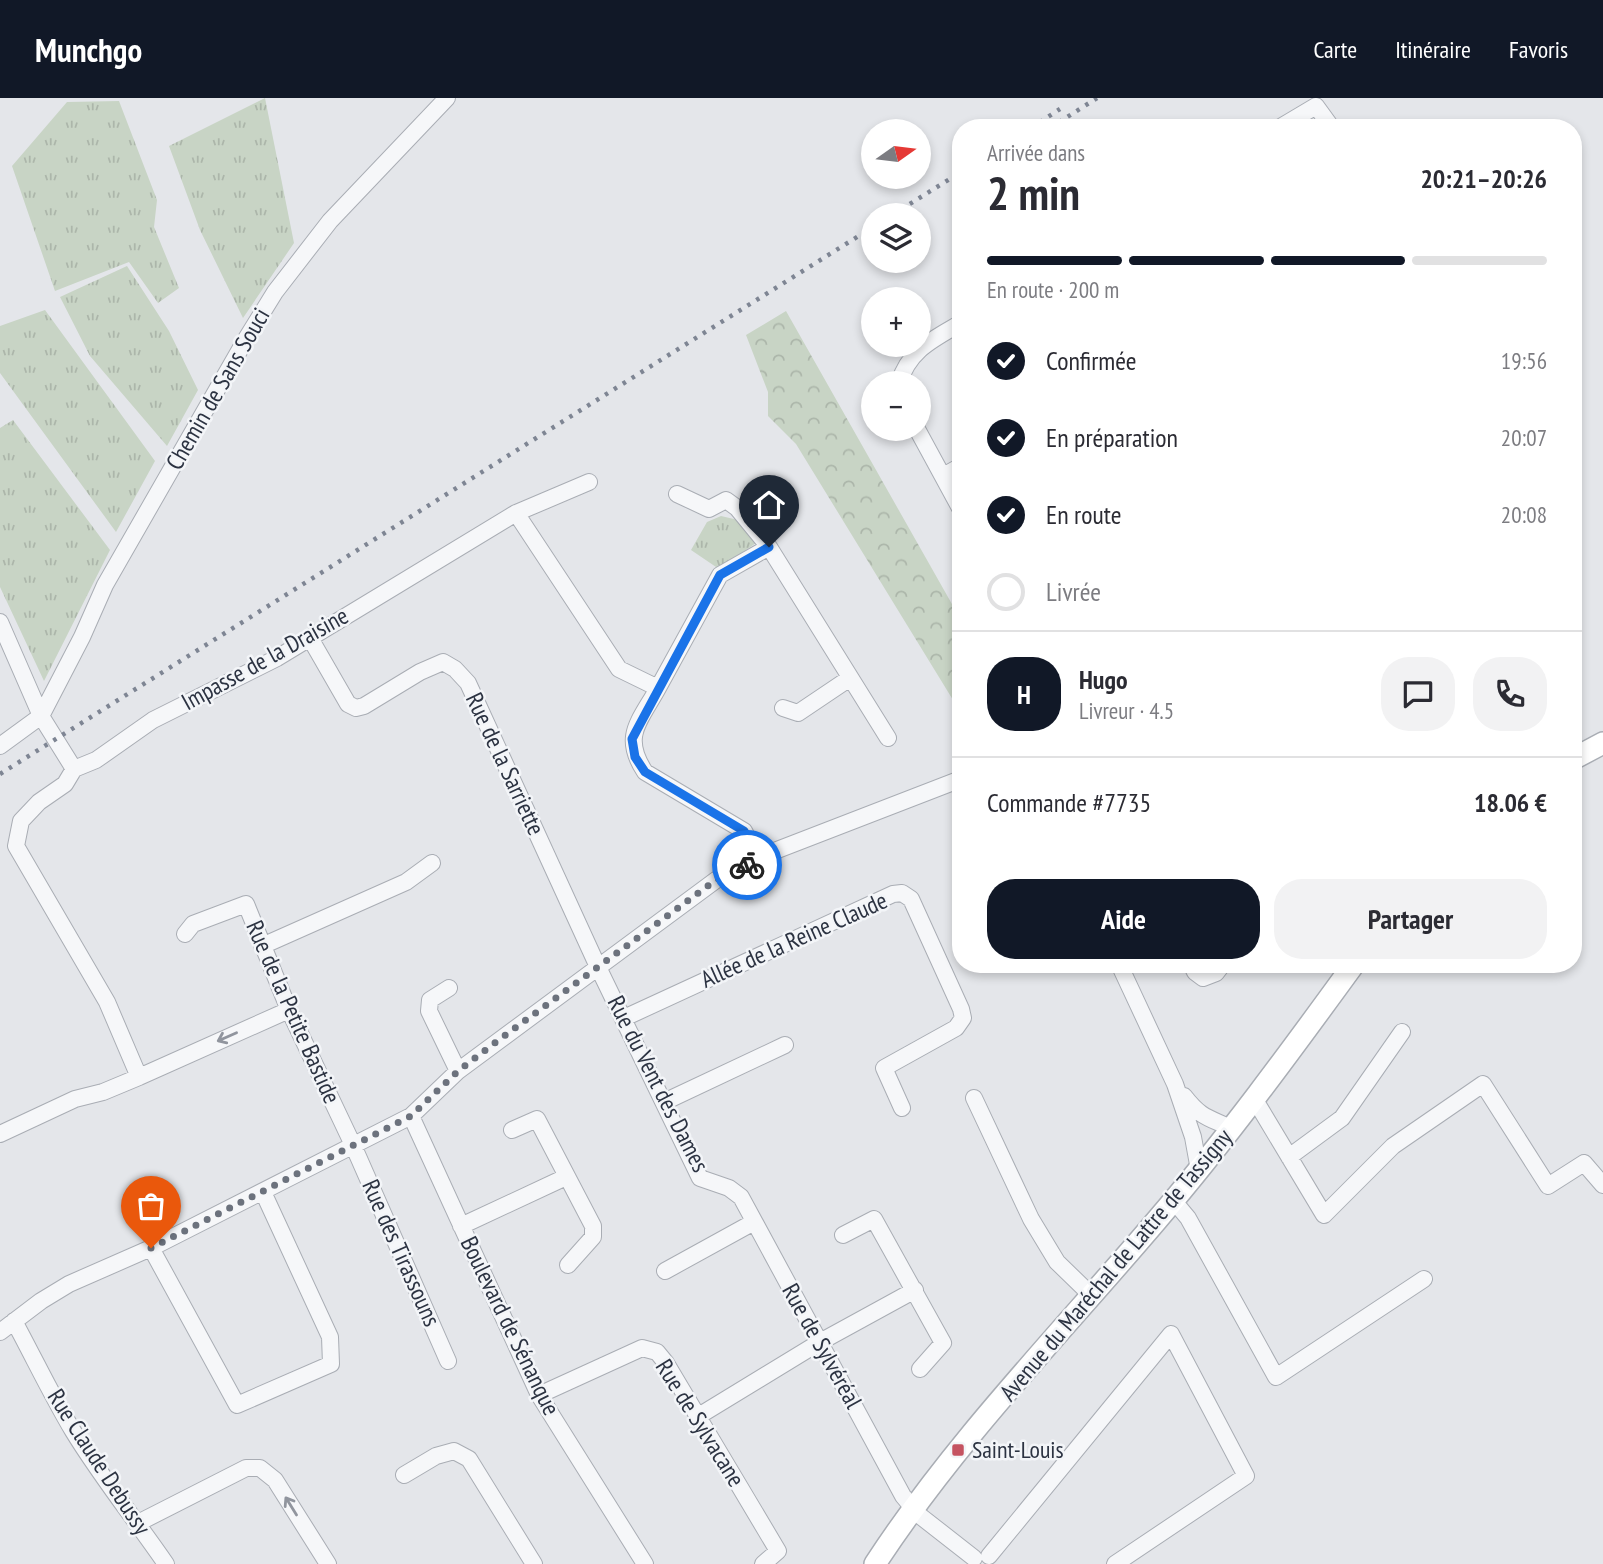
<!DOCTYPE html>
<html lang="fr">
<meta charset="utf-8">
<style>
:root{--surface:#fff;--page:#f2f2f3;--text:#2b2b33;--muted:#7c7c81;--line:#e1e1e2;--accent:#111827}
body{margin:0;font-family:"PT Sans Narrow",sans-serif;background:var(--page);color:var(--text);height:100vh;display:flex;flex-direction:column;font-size:26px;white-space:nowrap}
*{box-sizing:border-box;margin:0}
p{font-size:23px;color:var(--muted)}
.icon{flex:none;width:38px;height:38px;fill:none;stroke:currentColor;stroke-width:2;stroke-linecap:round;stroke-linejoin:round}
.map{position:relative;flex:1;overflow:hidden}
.drawer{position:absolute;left:952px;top:21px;width:630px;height:854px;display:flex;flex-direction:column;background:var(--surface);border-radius:28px;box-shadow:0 4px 10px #0003}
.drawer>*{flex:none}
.needle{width:46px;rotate:76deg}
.buttons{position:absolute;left:861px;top:21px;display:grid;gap:14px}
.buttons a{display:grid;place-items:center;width:70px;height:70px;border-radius:50%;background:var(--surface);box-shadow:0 4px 10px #0003;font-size:35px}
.pin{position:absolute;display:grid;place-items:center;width:60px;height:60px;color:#fff;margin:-72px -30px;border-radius:50% 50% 50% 0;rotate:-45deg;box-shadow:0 0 7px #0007}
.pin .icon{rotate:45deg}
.courier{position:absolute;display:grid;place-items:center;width:70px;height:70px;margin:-35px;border:5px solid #1a73e8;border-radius:50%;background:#fff;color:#222;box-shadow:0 2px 9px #0007}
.head em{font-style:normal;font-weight:700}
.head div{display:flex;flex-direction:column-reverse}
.head{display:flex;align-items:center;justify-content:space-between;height:119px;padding:0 35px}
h1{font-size:46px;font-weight:700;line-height:52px}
.bar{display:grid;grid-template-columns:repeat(4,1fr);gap:10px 7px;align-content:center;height:84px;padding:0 35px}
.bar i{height:9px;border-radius:5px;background:var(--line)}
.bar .active{background:var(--accent)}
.bar p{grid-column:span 4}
.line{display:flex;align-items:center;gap:18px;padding:0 35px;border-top:2px solid var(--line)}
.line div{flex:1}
.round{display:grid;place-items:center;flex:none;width:74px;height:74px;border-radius:28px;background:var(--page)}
ol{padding:0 35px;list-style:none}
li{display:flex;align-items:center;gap:21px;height:77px}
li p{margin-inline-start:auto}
li .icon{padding:7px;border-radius:50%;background:var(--accent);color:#fff;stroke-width:4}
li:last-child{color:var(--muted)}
li i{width:38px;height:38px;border:4px solid var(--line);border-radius:50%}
.primary-button{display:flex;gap:14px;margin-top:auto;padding:14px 35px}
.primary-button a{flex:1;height:80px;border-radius:28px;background:var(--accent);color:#fff;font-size:28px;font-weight:700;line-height:80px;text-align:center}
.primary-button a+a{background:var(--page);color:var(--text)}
header{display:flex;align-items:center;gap:42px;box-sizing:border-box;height:98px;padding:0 35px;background:var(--accent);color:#fff}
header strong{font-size:33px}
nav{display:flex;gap:38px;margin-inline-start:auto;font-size:24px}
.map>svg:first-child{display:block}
</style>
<header>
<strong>Munchgo</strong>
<nav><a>Carte</a><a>Itinéraire</a><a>Favoris</a></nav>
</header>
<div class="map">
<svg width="1603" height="1466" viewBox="0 0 1603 1466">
<defs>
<pattern id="grass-tufts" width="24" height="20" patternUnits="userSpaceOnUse" patternTransform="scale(1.75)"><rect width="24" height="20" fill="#c8d4c5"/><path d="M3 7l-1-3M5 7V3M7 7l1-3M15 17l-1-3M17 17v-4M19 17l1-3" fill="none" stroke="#acb6aa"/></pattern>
<pattern id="forest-crowns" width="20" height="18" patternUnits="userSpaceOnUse" patternTransform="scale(1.75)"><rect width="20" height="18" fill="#c8d4c5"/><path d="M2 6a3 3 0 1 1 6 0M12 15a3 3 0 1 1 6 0" fill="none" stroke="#acb6aa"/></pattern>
</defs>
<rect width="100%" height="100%" fill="#e4e6ea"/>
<path fill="url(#grass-tufts)" d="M265 0 294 145 243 220 200 132 169 48Z
M119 3 157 102 154 129 179 190 158 205 129 164 55 193 12 68 67 4Z
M127 168 169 233 198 292 167 348 90 258 60 199Z
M45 212 155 363 116 434 0 275V228Z
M13 322 110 452 44 583 0 489V330Z
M721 418 738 422 756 445 719 471 691 452 707 424Z"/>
<path fill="url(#forest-crowns)" d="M786 213 961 522V615L796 346 768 318V294L746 237Z"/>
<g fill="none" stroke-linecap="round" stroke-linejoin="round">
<g stroke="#a9adb4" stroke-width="18">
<path id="minor" d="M1279 30 1316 8 1332 30
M899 285C909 252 932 242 961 225
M917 331 961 412
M943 378 961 368
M677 396 709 411 726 402 737 410 769 449
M516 415 619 571 658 590C640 623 621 638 645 674L744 733 759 761
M0 524 41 618 74 671
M310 540 348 606 356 610 364 608 420 574 443 564 455 571 468 585 598 869 700 1080 729 1090 741 1099 903 1398 919 1417 974 1460
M658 590 720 477 769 449 888 640
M783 610 798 615 850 580
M0 648 41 618 82 539 105 487 246 241 275 194 330 123 447 0
M74 671 96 662 153 622 277 560 516 415 589 384
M185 836 193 826 246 806 289 912 353 1047 448 1263
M262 848 406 784 432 765
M1119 866 1175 986 1193 1039 1199 1072
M1191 866 1195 874 1203 880 1216 875 1223 866
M449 890 430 902 429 913 458 973
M624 920 893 796 902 795 911 801 961 911 963 920 956 930 884 970 902 1010
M139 979 289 912
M1184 998C1202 1021 1208 1019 1233 1031
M974 1000 1031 1121 1057 1164 1091 1197
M1255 1002 1324 1117 1393 1048 1483 986 1548 1088 1584 1065 1603 1087
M664 1004 785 947
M411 1018 539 1297 645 1466
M512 1032 537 1021 593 1128V1139L568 1167
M0 1036 75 1001 103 994 139 979 107 904 16 748 21 723 39 704 65 686 74 671
M1289 1059 1342 1020 1402 934
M1173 1102 1188 1120 1276 1279 1424 1181
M461 1128 566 1079
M843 1137 874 1121 943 1245 920 1271
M151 1150 237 1307 331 1266 330 1239 263 1094
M665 1173 754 1124
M14 1223C34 1260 52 1298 73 1333 101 1379 135 1421 166 1466
M0 1234 41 1203 69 1186 151 1150 411 1018 458 973 716 782 772 754 961 681
M539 1297 642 1250 657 1254 666 1265 778 1453 763 1466
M697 1319 820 1244 915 1192
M404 1377 436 1358 454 1353 469 1361 534 1466
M138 1425 246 1370H260L275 1382 328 1466
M989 1458 1171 1236 1246 1378 1115 1466"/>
</g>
<g stroke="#a9adb4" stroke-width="24">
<path id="secondary" d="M1573 661 1603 645
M875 1466C956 1342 1061 1235 1157 1122 1227 1040 1290 954 1354 866"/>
</g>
<use href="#minor" stroke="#f6f7f9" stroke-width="16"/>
<use href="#secondary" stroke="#fff" stroke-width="21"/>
<path stroke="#7e8593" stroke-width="4.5" stroke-dasharray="3.5 7" stroke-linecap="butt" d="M1031 30 1060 11
M1050 30 1097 0
M892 117 961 74
M0 676 873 129"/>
</g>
<defs><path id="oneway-shaft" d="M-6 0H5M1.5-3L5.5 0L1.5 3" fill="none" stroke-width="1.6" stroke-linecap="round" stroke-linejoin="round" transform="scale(1.75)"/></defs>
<g stroke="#91959e">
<use href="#oneway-shaft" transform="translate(227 939) rotate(156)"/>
<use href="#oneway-shaft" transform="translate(291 1408) rotate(-122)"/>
</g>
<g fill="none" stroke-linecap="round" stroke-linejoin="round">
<path stroke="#6c727d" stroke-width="7" stroke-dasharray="0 12.6" d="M151 1150 411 1018 458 973 492 947 716 782 747 767"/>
<path stroke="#1a73e8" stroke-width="9" d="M747 767 759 761 744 733 645 674 635 659 632 641 720 477 769 449"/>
</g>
<rect fill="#c55361" stroke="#f3f5f8" stroke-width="2.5" x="951" y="1345" width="14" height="14" rx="3.5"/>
<g text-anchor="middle" stroke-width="5" stroke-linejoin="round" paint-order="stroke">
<g font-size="24" fill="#2c3342" stroke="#f3f5f8">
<text transform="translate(218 291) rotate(-60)" y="8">Chemin de Sans Souci</text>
<text transform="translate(265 561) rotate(-29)" y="8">Impasse de la Draisine</text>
<text transform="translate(505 666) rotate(65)" y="8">Rue de la Sarriette</text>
<text transform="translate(794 842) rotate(-24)" y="8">Allée de la Reine Claude</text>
<text transform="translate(293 914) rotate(66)" y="8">Rue de la Petite Bastide</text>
<text transform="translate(658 986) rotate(63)" y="8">Rue du Vent des Dames</text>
<text transform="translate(401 1155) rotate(66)" y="8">Rue des Tirassouns</text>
<text transform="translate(1116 1167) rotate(-50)" y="8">Avenue du Maréchal de Lattre de Tassigny</text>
<text transform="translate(510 1228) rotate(64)" y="8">Boulevard de Sénanque</text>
<text transform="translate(822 1248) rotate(61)" y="8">Rue de Sylvéréal</text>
<text transform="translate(700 1325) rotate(58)" y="8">Rue de Sylvacane</text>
<text transform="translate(99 1364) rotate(57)" y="8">Rue Claude Debussy</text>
</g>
<g font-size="24" fill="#2c3342" stroke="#f3f5f8" text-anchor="start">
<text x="972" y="1360">Saint-Louis</text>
</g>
</g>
</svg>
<div class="buttons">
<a><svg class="needle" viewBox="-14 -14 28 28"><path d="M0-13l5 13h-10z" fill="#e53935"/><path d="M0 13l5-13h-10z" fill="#7c7c81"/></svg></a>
<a><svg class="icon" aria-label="layers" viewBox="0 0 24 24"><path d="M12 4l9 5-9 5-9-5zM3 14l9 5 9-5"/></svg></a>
<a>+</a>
<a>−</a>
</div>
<div class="pin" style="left:151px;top:1150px;background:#ea580c"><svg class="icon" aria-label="bag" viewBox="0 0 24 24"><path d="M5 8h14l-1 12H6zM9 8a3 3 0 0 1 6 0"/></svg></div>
<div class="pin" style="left:769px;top:449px;background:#1f2937"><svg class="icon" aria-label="home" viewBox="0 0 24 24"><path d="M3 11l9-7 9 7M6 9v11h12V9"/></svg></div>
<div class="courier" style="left:747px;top:767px"><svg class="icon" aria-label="bike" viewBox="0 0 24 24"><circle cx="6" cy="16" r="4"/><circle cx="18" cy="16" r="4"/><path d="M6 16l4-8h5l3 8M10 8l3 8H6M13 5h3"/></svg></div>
<section class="drawer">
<div class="head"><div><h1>2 min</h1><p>Arrivée dans</p></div><em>20:21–20:26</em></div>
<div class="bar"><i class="active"></i><i class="active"></i><i class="active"></i><i></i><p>En route · 200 m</p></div>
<ol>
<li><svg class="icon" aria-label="check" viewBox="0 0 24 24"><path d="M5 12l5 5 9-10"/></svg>Confirmée<p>19:56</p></li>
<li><svg class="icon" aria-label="check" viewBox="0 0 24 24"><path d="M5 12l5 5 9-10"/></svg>En préparation<p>20:07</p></li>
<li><svg class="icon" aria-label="check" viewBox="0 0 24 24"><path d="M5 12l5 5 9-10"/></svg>En route<p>20:08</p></li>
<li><i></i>Livrée</li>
</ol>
<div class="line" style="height:126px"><b class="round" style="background:var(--accent);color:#fff">H</b><div><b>Hugo</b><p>Livreur · 4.5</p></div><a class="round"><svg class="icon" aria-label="chat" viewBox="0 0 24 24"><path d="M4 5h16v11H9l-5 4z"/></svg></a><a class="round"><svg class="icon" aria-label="phone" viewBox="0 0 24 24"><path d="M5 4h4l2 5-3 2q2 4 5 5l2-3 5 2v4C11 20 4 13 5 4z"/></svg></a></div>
<div class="line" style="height:91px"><div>Commande #7735</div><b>18.06 €</b></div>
<div class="primary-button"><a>Aide</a><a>Partager</a></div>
</section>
</div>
